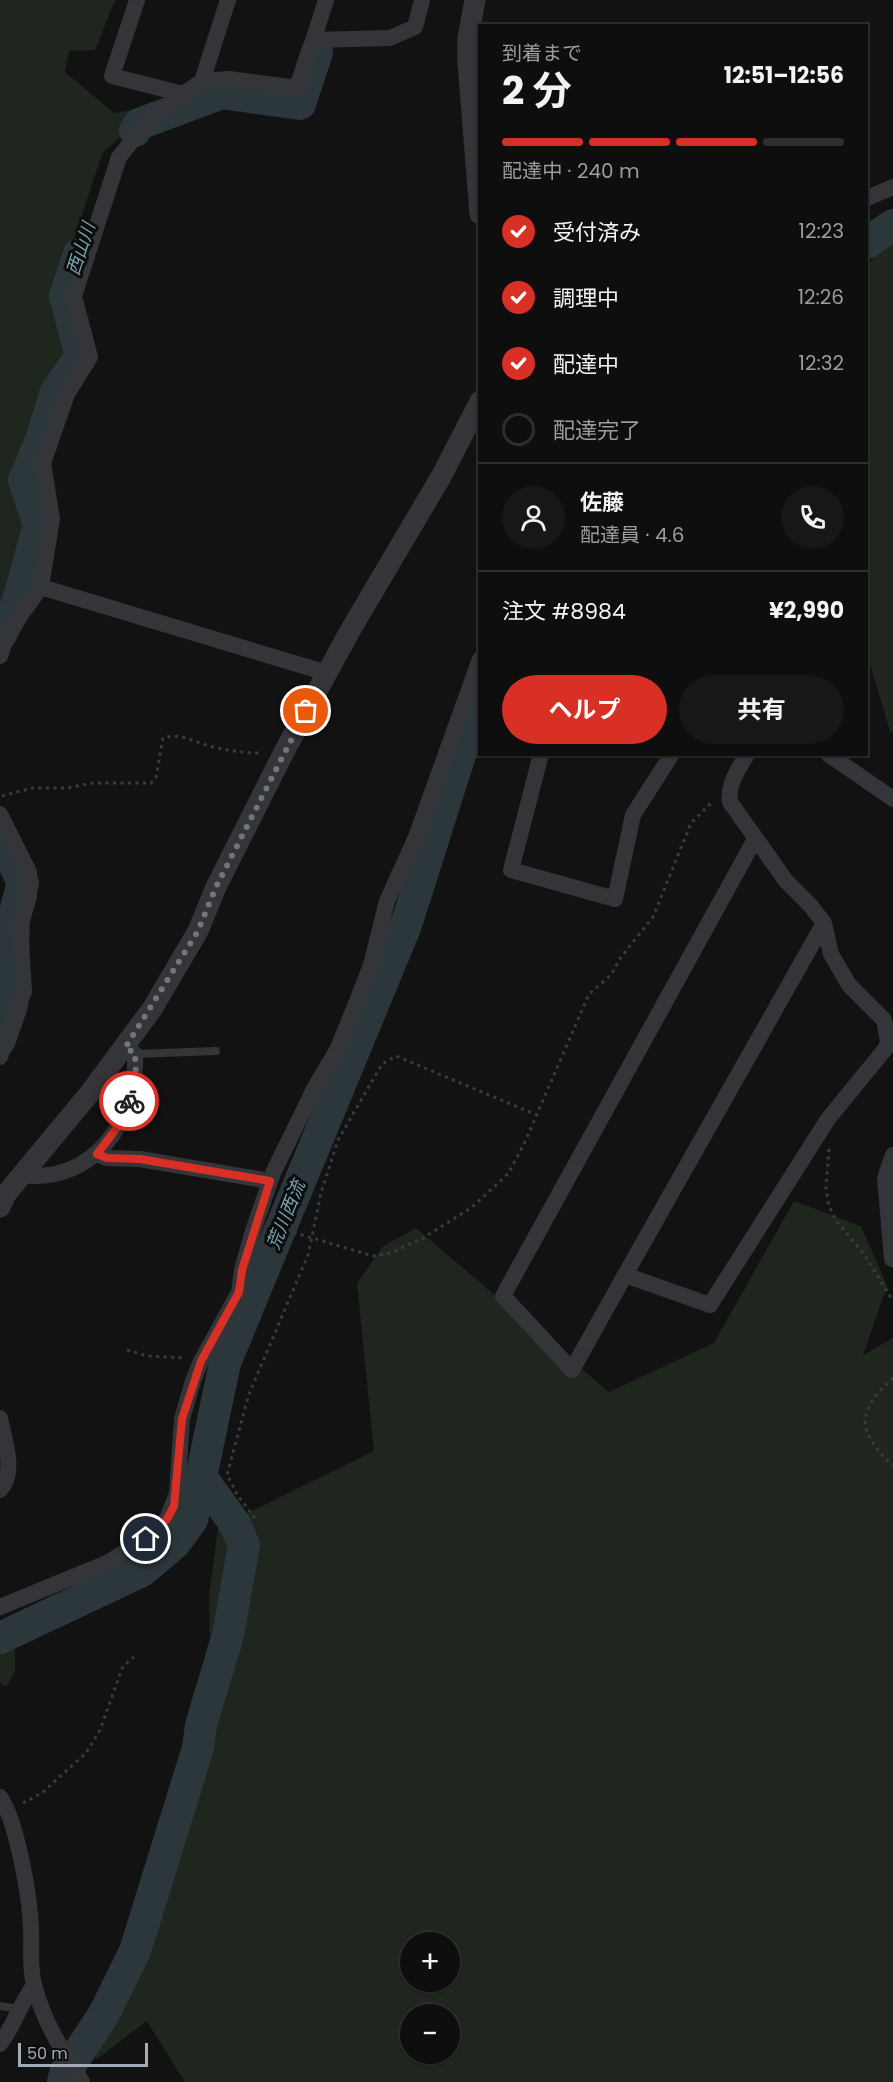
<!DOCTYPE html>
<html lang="ja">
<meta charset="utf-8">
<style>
:root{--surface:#0e0e0e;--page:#171717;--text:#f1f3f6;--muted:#9b9c9e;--line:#2e2e2e;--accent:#d93025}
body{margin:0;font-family:Poppins,"Noto Sans JP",sans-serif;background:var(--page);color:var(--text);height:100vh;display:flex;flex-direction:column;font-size:22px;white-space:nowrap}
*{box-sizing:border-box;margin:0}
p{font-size:20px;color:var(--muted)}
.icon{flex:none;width:33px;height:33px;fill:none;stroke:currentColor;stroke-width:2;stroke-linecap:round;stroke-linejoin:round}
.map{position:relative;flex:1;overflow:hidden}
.drawer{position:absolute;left:478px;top:24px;width:390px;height:732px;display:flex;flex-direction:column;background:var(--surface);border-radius:0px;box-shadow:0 2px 4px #0004,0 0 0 2px var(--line)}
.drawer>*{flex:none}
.fabs{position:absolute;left:400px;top:1932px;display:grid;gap:12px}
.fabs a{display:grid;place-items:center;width:60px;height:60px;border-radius:50%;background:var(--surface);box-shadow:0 2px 4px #0004,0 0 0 2px var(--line);font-size:30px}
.scale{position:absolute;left:18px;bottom:15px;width:130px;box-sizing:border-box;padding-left:6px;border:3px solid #a3acb4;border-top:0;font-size:16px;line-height:21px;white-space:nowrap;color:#a3acb4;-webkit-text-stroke:4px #0d0d0e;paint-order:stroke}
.pin{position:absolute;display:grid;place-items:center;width:51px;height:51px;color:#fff;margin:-26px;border:3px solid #fff;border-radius:50%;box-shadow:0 2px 6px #0007}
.courier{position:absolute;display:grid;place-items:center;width:60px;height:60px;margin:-30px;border:4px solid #d93025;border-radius:50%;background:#fff;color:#222;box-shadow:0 2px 8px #0007}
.headline em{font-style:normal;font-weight:700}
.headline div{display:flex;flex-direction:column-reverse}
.headline{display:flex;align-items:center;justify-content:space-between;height:102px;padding:0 24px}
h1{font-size:39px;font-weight:700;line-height:45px}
.bar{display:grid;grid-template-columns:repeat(4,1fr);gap:9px 6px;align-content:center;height:72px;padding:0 24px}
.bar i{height:8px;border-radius:4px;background:var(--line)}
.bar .active{background:var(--accent)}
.bar p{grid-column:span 4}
.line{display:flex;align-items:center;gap:15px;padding:0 24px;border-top:2px solid var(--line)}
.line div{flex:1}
.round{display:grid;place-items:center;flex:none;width:63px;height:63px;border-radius:32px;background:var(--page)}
ol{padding:0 24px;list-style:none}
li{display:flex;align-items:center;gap:18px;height:66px}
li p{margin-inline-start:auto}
li .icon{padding:6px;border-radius:50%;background:var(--accent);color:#fff;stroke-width:4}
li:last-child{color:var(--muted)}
li i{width:33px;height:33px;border:3px solid var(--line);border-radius:50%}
.cta{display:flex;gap:12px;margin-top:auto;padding:12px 24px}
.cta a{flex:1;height:69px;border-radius:36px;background:var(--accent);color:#fff;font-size:24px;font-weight:700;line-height:69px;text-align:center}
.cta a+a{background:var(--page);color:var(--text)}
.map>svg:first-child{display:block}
</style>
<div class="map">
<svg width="893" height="2082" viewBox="0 0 893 2082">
<rect width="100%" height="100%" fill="#121213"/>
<path fill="#1f261e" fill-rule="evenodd" d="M0 0H115L95 50 69 51 65 72 114 113 151 107 102 154 56 294 74 354 42 405 17 475 27 526 11 597 0 620Z
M893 232V732L890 731 867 654V266Z
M794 1201 861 1226 887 1286 863 1355 893 1338V2082H185L147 2021 97 2059 81 2040 150 1889 211 1704 209 1596 218 1528 374 1451 357 1284 382 1247 416 1228 609 1392 714 1343ZM411 1942H450V1982H411ZM411 2014H450V2054H411Z
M0 1631 15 1637V1672L6 1687 0 1683Z"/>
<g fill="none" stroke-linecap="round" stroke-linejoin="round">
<path stroke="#2c373b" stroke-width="32" d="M135 131 139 124 222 93 300 104 317 52
M867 243 893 225
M0 636 17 604 39 525 24 480 41 440 56 392 81 356 65 296 79 254
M0 834 23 883 14 915 12 1005 0 1040
M0 1638 142 1571 175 1543 192 1520 225 1363 406 925 460 755 480 702
M63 2082 65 2073 104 2014 135 1951 198 1748 201 1725 228 1635 244 1545 235 1524 200 1475"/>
<path stroke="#393c3f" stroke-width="3" stroke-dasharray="3 4.5" stroke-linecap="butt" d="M2 796 32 788H67L93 783H151L156 777 163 738C180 732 196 743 214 747 230 751 245 753 262 753
M829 1149 826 1188 829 1206 837 1222 864 1254 893 1301
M272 1226 373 1256 391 1253 423 1238 471 1208 508 1174 524 1144 589 994 611 975 621 957 653 917 691 823 712 802
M127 1350 148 1356 184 1358
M893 1378C855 1413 857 1431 893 1466
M255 1518 238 1496 227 1475 249 1394 308 1255 321 1193 338 1140 382 1064 396 1056 537 1115
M23 1803 42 1793 86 1753 100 1730 123 1666 134 1657"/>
<path stroke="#333538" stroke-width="8" d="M135 1054 216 1051
M0 2006 19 2009"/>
<path stroke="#333538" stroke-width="16" d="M137 0 112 76 183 94 202 81 229 79 298 88 326 0
M313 40 390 38 415 27 422 0
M202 81 228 0
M867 198 893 187
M41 587 327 673
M0 656 7 634 41 587 52 519 43 463 67 394 90 357 74 296 119 157 150 119 183 94
M541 754 511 870 615 899 633 815 672 754
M747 754C739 769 727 784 730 802L786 881 810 905 824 923 831 954 849 985 884 1020 888 1041 886 1048 828 1119 710 1305 625 1275 824 923
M828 754 893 799
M0 814 29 872V897L20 927 24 991 0 1057
M97 1154 107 1158 140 1159 270 1181
M21 1175C94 1185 138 1119 135 1054L125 1048
M892 1259 885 1178 893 1155
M625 1275 572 1370 503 1296 755 839
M0 1418C4 1440 17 1471 0 1490
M0 1607 107 1563 146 1539 167 1519 177 1493 182 1419 193 1381 201 1361 239 1292 242 1270 253 1231 273 1173 315 1087 338 1048 359 996 371 965 387 901 416 837 480 659
M0 1797C17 1821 30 1898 31 1929 32 1948 29 1966 34 1984 42 2019 63 2052 82 2082
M0 2044C14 2026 20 2004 34 1985"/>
<path stroke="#333538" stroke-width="21" d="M475 0 468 38V63L480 214
M0 1207 6 1194 89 1094 152 1009 198 931 216 887 285 750 351 629 442 475 480 401"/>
</g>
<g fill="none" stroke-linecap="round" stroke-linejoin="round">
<path stroke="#70767c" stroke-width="6" stroke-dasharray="0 10.8" d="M129 1101 136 1079 135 1053 125 1048 198 931 216 887 306 711"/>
<path stroke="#d93025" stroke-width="8" d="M129 1101 116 1129 97 1154 107 1158 140 1159 270 1181 242 1270 239 1292 201 1361 182 1419 174 1506 167 1519 146 1539"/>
</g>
<g text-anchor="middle" stroke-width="6" stroke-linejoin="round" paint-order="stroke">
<g font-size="18" font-style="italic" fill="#7ba2ae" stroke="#0d0d0e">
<text transform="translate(81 249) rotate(-72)" y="6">西山川</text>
<text transform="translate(286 1215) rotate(-68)" y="6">荒川西流</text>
</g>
</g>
</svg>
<div class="fabs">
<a>+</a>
<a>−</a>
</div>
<div class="scale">50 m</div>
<div class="pin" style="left:306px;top:711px;background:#ea580c"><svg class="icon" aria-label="bag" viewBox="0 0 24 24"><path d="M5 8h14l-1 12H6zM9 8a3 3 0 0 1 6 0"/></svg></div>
<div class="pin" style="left:146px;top:1539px;background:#1f2937"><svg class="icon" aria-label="home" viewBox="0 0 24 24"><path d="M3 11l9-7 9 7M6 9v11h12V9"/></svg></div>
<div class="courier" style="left:129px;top:1101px"><svg class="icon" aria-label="bike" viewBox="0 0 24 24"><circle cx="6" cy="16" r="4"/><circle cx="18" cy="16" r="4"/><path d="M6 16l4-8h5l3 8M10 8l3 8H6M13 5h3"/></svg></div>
<section class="drawer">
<div class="headline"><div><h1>2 分</h1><p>到着まで</p></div><em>12:51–12:56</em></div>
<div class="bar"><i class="active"></i><i class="active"></i><i class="active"></i><i></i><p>配達中 · 240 m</p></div>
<ol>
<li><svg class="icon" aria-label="check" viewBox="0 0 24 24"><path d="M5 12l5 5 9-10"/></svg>受付済み<p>12:23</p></li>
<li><svg class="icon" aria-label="check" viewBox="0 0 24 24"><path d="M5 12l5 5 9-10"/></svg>調理中<p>12:26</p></li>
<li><svg class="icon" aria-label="check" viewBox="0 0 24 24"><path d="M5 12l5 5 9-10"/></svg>配達中<p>12:32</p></li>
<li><i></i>配達完了</li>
</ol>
<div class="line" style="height:108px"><a class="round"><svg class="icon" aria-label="person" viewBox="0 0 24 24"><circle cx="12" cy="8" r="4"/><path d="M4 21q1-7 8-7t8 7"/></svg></a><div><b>佐藤</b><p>配達員 · 4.6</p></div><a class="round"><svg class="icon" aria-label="phone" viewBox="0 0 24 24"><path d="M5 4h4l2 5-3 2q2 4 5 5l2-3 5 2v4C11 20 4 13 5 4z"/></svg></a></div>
<div class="line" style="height:78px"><div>注文 #8984</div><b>¥2,990</b></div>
<div class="cta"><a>ヘルプ</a><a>共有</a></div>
</section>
</div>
